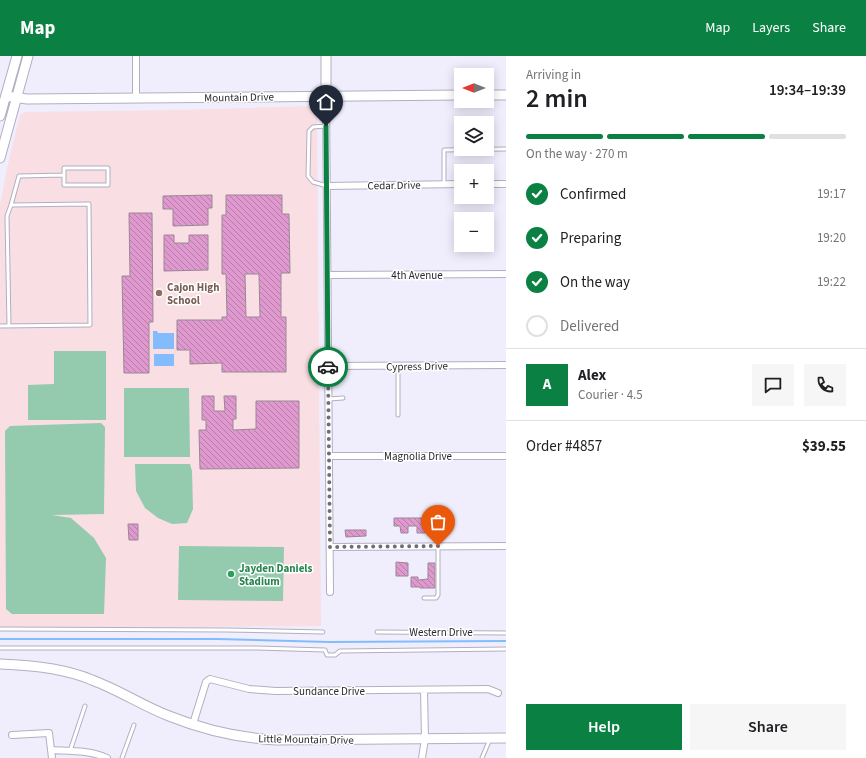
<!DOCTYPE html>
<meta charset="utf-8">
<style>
:root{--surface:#fff;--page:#f6f6f6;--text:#202124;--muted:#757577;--line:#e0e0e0;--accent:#0b8043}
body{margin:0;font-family:"Source Sans 3",sans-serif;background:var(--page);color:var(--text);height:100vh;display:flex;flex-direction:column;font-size:15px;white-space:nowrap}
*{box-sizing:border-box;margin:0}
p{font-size:13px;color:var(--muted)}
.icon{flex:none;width:22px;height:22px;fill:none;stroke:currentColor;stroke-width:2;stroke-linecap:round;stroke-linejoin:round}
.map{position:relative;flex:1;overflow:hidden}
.panel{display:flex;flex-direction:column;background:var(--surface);width:360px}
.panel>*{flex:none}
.needle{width:26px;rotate:270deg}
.fabs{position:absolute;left:454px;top:12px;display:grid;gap:8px}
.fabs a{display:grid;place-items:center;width:40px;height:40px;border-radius:0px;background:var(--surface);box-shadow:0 2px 10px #0003;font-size:20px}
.pin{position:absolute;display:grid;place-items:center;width:34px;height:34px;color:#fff;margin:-41px -17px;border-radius:50% 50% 50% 0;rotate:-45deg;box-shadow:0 0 4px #0007}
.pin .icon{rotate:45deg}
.courier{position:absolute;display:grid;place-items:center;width:40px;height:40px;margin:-20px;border:3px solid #0b8043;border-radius:50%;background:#fff;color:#222;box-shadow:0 1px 5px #0007}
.headline em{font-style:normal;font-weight:600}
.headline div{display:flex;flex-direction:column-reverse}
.headline{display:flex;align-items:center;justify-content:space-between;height:68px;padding:0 20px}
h1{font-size:26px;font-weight:600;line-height:30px}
.bar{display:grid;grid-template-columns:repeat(4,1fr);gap:6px 4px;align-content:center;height:48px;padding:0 20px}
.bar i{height:5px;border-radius:3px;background:var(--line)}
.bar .active{background:var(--accent)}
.bar p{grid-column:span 4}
.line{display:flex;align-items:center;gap:10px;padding:0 20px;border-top:1px solid var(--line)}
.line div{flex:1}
.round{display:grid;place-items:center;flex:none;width:42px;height:42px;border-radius:0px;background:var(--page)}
ol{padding:0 20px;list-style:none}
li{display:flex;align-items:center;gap:12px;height:44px}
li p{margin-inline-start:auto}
li .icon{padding:4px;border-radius:50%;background:var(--accent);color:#fff;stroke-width:4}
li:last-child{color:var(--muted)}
li i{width:22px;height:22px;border:2px solid var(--line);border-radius:50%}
.cta{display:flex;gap:8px;margin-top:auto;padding:8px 20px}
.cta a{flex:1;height:46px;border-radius:0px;background:var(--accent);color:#fff;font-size:16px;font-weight:600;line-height:46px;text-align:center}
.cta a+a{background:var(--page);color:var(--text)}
header{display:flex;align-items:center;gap:24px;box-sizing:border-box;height:56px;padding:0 20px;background:var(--accent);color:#fff}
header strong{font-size:19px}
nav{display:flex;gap:22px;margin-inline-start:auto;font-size:14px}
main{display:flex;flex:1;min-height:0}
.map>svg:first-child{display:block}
</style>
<header>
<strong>Map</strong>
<nav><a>Map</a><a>Layers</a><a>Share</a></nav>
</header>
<main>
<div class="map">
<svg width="506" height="702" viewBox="0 0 506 702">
<defs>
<pattern id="building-back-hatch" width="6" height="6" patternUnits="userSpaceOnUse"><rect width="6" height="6" fill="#df99cf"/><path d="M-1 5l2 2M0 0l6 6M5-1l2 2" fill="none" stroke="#b57da8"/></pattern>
</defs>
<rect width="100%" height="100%" fill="#f0eefd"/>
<path fill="#f9dee4" d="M313 50 317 56 321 570 0 572V149L7 112 20 59 25 56 176 54Z"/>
<path fill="#94caae" d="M54 295H106V364H28V329L54 328Z
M124 332H189L190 401H124Z
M101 367 105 371 104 458 52 459 71 462 94 482 106 502 104 558H12L6 553 5 375 10 370Z
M135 408H190L192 415 193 453 187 467 172 468 158 462 145 452 136 435Z
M179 490 284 491 283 545 178 544Z"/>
<path fill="#83bcfc" d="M153 275H157L158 277H174V293H153Z
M154 298H174V310H154Z"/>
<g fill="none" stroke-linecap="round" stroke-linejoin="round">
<path stroke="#83bcfc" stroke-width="2" d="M0 583H218L329 586 506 585"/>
</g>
<path fill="url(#building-back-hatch)" stroke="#988894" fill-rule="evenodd" d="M212 139V152H208V169L173 170V153H163V140Z
M226 139H282V158H289L290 217H281V261H286V316H222V307L190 308V294H177V264H222V261H227L226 218H222V159H226ZM245 218H259L260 261H246Z
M129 157H152L153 266H149V317H124L122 220H130Z
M164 179H174V187H189V179H208V214L164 215Z
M202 340H214V355H225L224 340H236V363H233V374L256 373V345H299V412L200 413 199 374H206V364H202Z
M394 462H425V477H417V470H408V477H401L400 470H394Z
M128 468H138V484H129Z
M345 474H366V480L346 481Z
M396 506 408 507V520H396Z
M428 507H435V532H420V531H411V521H418V524L428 523Z"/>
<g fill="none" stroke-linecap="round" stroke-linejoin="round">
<g stroke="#b1afc0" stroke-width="5">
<path id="lane" d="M326 70 313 71 309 75 308 120 313 126 327 130
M444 129V94L506 93
M11 149 19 120 64 119V129H108V112H64V119
M0 270 90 269 89 148 11 149 7 160 9 270
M398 310V359
M329 343 343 342
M424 542H436L438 539V490
M0 573 226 574 323 576
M377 576 506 577
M0 592H257L325 594 327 599H335L340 595 506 593
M70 695 85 650
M122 702 134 669
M482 702 490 683"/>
</g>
<g stroke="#b1afc0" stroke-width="8">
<path id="street" d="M136 0V42
M326 40 330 536
M487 128H506
M327 130 461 128
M328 219 506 218
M328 310 506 309
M329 400H506
M330 491 506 490
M193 668 206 626 210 623 249 633 276 635 488 633 498 637
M12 679 49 677 52 702
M51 694C69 695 90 694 107 702
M422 702 425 683 424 634"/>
</g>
<g stroke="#b1afc0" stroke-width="11">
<path id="secondary" d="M326 0V40
M487 39H506
M6 40 27 43 461 39
M0 60 17 0
M0 102 28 0
M0 608C31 609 64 612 92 624 119 634 143 650 169 660 204 674 239 682 276 684L506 682"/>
</g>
<use href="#lane" stroke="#fff" stroke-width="3"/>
<use href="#street" stroke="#fff" stroke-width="6"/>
<use href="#secondary" stroke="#fff" stroke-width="9"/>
</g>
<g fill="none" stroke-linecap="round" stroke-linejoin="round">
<path stroke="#6f6e77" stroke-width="4" stroke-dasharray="0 7.2" d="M328 311 330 491 438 490"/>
<path stroke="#0b8043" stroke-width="5" d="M326 70 328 311"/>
</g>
<circle fill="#8d6e63" stroke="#fff" stroke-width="1.5" cx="159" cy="237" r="4"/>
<circle fill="#2e9e5b" stroke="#fff" stroke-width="1.5" cx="231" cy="518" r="4"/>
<g text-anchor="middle" stroke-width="3" stroke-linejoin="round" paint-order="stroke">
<g font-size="11" fill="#29292f" stroke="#fff">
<text transform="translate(239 41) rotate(-1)" y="4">Mountain Drive</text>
<text transform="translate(394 129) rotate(-1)" y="4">Cedar Drive</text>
<text x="417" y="223">4th Avenue</text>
<text transform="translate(417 310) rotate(-1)" y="4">Cypress Drive</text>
<text x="418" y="404">Magnolia Drive</text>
<text x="441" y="580">Western Drive</text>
<text x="329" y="639">Sundance Drive</text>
<text transform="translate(306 683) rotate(1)" y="4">Little Mountain Drive</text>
</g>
<g font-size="11" font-weight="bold" fill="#785e54" stroke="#fff" text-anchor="start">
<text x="167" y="235">Cajon High<tspan x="167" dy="13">School</tspan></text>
</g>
<g font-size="11" font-weight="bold" fill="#27864d" stroke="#fff" text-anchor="start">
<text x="239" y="516">Jayden Daniels<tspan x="239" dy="13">Stadium</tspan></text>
</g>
</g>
</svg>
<div class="fabs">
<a><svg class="needle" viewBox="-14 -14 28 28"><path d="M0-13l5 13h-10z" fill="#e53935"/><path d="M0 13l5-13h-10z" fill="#757577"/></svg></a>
<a><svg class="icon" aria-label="layers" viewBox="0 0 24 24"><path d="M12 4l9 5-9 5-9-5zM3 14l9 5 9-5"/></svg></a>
<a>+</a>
<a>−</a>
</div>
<div class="pin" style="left:438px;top:490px;background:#ea580c"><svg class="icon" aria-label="bag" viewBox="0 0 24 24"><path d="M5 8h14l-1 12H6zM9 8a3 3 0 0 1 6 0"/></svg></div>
<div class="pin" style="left:326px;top:70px;background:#1f2937"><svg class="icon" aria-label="home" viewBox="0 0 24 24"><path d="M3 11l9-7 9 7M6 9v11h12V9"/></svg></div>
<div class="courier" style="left:328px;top:311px"><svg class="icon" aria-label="car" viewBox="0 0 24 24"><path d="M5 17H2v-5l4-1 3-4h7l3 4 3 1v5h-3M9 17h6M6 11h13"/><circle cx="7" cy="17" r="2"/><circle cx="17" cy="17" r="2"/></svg></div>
</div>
<section class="panel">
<div class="headline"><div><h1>2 min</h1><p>Arriving in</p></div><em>19:34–19:39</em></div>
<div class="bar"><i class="active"></i><i class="active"></i><i class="active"></i><i></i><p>On the way · 270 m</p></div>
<ol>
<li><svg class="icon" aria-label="check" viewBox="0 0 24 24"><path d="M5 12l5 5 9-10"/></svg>Confirmed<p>19:17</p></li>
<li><svg class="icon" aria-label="check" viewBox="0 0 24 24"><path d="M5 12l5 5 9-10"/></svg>Preparing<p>19:20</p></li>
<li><svg class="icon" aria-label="check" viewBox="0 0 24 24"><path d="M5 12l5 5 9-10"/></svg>On the way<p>19:22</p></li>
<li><i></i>Delivered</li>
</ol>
<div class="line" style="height:72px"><b class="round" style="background:var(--accent);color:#fff">A</b><div><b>Alex</b><p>Courier · 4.5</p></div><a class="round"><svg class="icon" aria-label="chat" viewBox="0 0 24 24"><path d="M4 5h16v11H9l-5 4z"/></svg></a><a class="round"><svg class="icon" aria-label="phone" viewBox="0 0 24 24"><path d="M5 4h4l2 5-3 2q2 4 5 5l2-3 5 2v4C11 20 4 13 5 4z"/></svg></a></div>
<div class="line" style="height:52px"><div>Order #4857</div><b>$39.55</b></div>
<div class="cta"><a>Help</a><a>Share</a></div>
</section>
</main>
